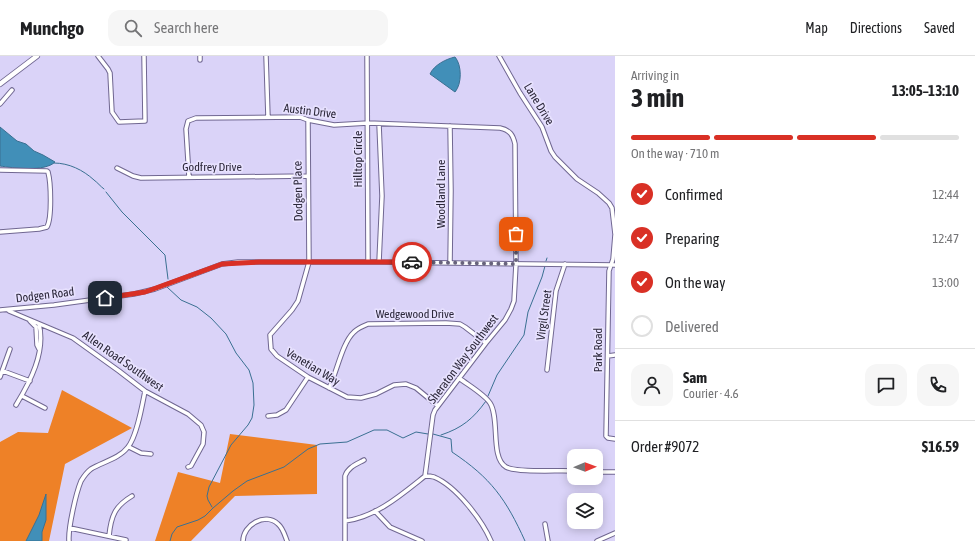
<!DOCTYPE html>
<meta charset="utf-8">
<style>
:root{--surface:#fff;--page:#f6f6f6;--text:#202124;--muted:#757577;--line:#e0e0e0;--accent:#d93025}
body{margin:0;font-family:"Asap Condensed",sans-serif;background:var(--page);color:var(--text);height:100vh;display:flex;flex-direction:column;font-size:15px;white-space:nowrap}
*{box-sizing:border-box;margin:0}
p{font-size:13px;color:var(--muted)}
.icon{flex:none;width:22px;height:22px;fill:none;stroke:currentColor;stroke-width:2;stroke-linecap:round;stroke-linejoin:round}
.map{position:relative;flex:1;overflow:hidden}
.side{display:flex;flex-direction:column;background:var(--surface);width:360px}
.side>*{flex:none}
.needle{width:26px;rotate:89deg}
.tools{position:absolute;left:567px;top:393px;display:grid;gap:8px}
.tools a{display:grid;place-items:center;width:36px;height:36px;border-radius:8px;background:var(--surface);box-shadow:0 2px 10px #0003;font-size:20px}
.pin{position:absolute;display:grid;place-items:center;width:34px;height:34px;color:#fff;margin:-17px;border-radius:8px;box-shadow:0 2px 6px #0006}
.courier{position:absolute;display:grid;place-items:center;width:40px;height:40px;margin:-20px;border:3px solid #d93025;border-radius:50%;background:#fff;color:#222;box-shadow:0 1px 5px #0007}
.head em{font-style:normal;font-weight:700}
.head div{display:flex;flex-direction:column-reverse}
.head{display:flex;align-items:center;justify-content:space-between;height:68px;padding:0 16px}
h1{font-size:26px;font-weight:700;line-height:30px}
.bar{display:grid;grid-template-columns:repeat(4,1fr);gap:6px 4px;align-content:center;height:48px;padding:0 16px}
.bar i{height:5px;border-radius:3px;background:var(--line)}
.bar .selected{background:var(--accent)}
.bar p{grid-column:span 4}
.line{display:flex;align-items:center;gap:10px;padding:0 16px;border-top:1px solid var(--line)}
.line div{flex:1}
.round{display:grid;place-items:center;flex:none;width:42px;height:42px;border-radius:12px;background:var(--page)}
ol{padding:0 16px;list-style:none}
li{display:flex;align-items:center;gap:12px;height:44px}
li p{margin-inline-start:auto}
li .icon{padding:4px;border-radius:50%;background:var(--accent);color:#fff;stroke-width:4}
li:last-child{color:var(--muted)}
li i{width:22px;height:22px;border:2px solid var(--line);border-radius:50%}
header{display:flex;align-items:center;gap:24px;box-sizing:border-box;height:56px;padding:0 20px;background:var(--surface);border-bottom:1px solid var(--line)}
header strong{font-size:19px}
nav{display:flex;gap:22px;margin-inline-start:auto;font-size:14px}
.search{width:280px;height:36px;background:var(--page);display:flex;align-items:center;gap:10px;box-sizing:border-box;padding:0 14px;border-radius:12px;color:var(--muted);font-size:15px}
main{display:flex;flex:1;min-height:0}
.map>svg:first-child{display:block}
</style>
<header>
<strong>Munchgo</strong>
<div class="search"><svg class="icon" aria-label="search" viewBox="0 0 24 24"><circle cx="10" cy="10" r="6"/><path d="M15 15l6 6"/></svg>Search here</div>
<nav><a>Map</a><a>Directions</a><a>Saved</a></nav>
</header>
<main>
<div class="map">
<svg width="615" height="485" viewBox="0 0 615 485">
<rect width="100%" height="100%" fill="#dad3f8"/>
<path fill="#ee8127" d="M62 334 132 372 65 408 49 485H0V386L18 376 48 377Z
M230 378 317 389V438L235 440 191 485H155L178 416 220 427Z"/>
<path fill="#418fb8" stroke="#3a7092" d="M455 1C462 9 462 28 455 36L430 18C434 9 446 3 455 1Z
M0 71 17 85 26 88 34 95 43 99 55 106C45 116 13 112 0 110Z
M46 438V464L42 476V485H26L39 459Z"/>
<g fill="none" stroke-linecap="round" stroke-linejoin="round">
<path stroke="#3a7092" stroke-width="1" d="M54 107C69 107 83 114 94 124 98 127 100 130 104 133
M106 136 122 156 165 199 168 223
M546 205 547 202
M167 231 181 244 197 251 211 262 226 278 236 297 249 314 253 327 254 349 252 362 248 369 231 389 209 431 207 440 208 444 212 451
M488 340 497 319 524 279 528 256 542 221 545 210
M433 378 451 383 452 396C491 422 506 443 525 485
M441 379C462 372 473 363 486 345
M170 485 172 478 177 471 198 464 205 460 213 452 233 435 247 425 284 411 308 393 320 388 347 386 374 374H387L403 382 416 376 428 378"/>
<g stroke="#706791" stroke-width="5.5">
<path id="minor" d="M98 0 108 13 110 17 112 56 119 66 145 65 144 0
M266 0 268 61
M367 0 368 206
M499 0 520 37 542 71 551 95 555 101 577 123 598 137 609 147 612 152 615 178
M200 4V0
M0 48 12 34
M308 64 309 206 298 245 292 254 270 279 271 293 277 300 308 321 347 341 361 342 376 338 394 329 406 328 416 332 438 350
M117 112 133 120 141 122 308 120
M0 114 47 115 48 116C51 127 52 162 47 171L39 173 0 176
M189 121 186 73 188 65 196 62 300 61 308 64 334 69 368 67 500 72C510 74 513 79 515 88L516 208 514 245 511 253 505 264 486 287 435 354 433 359 425 420C401 439 376 461 345 465
M615 179 613 203 609 215 606 380 608 382 615 383
M379 206 382 140 379 68
M450 207 451 135 450 70
M0 254 54 249 134 238 155 233 222 208 238 206H379L615 209
M9 255 73 282 119 315 145 335 188 358 201 369 204 376 203 388 191 410 188 411
M30 265 36 271 37 289 39 293
M608 300 615 299
M547 314 556 235 565 208
M3 315 30 325
M0 321 10 293
M459 322C468 329 484 338 490 347 500 362 490 402 506 411 517 417 559 414 574 415
M329 332C337 316 342 287 354 276 358 272 363 270 368 268L446 267 460 268 465 271 486 287
M22 340 45 352
M16 349C30 326 46 296 39 268
M268 360 277 359 286 354 308 321
M129 391 141 397 151 398
M596 416H615
M425 420C427 420 431 420 434 421 456 430 482 464 491 485
M375 455 390 471 422 485
M545 468 548 485
M70 472 126 484
M109 480C111 460 115 450 132 440
M69 485C68 472 76 437 81 425 84 420 87 416 91 413 103 406 120 402 128 391 137 380 142 350 145 335
M243 485C243 469 265 456 278 468 283 472 285 480 287 485
M345 485V420C348 411 357 408 364 404
M597 485 615 477"/>
</g>
<g stroke="#706791" stroke-width="6">
<path id="major" d="M0 28 37 0"/>
</g>
<use href="#minor" stroke="#fff" stroke-width="3.5"/>
<use href="#major" stroke="#fff" stroke-width="4.5"/>
</g>
<g fill="none" stroke-linecap="round" stroke-linejoin="round">
<path stroke="#68637c" stroke-width="4" stroke-dasharray="0 7.2" d="M412 206 516 208V178"/>
<path stroke="#d93025" stroke-width="5" d="M105 242 145 236 222 208 259 206H412"/>
</g>
<g text-anchor="middle" stroke-width="3.5" stroke-linejoin="round" paint-order="stroke">
<g font-size="12" fill="#2b2739" stroke="#e7e1fe">
<text transform="translate(539 48) rotate(59)" y="4">Lane Drive</text>
<text transform="translate(310 55) rotate(7)" y="4">Austin Drive</text>
<text transform="translate(358 103) rotate(-90)" y="4">Hilltop Circle</text>
<text x="212" y="115">Godfrey Drive</text>
<text transform="translate(298 135) rotate(-91)" y="4">Dodgen Place</text>
<text transform="translate(441 138) rotate(-90)" y="4">Woodland Lane</text>
<text transform="translate(45 239) rotate(-7)" y="4">Dodgen Road</text>
<text x="415" y="262">Wedgewood Drive</text>
<text transform="translate(544 259) rotate(-82)" y="4">Virgil Street</text>
<text transform="translate(598 294) rotate(-90)" y="4">Park Road</text>
<text transform="translate(463 303) rotate(-53)" y="4">Sheraton Way Southwest</text>
<text transform="translate(123 305) rotate(35)" y="4">Allen Road Southwest</text>
<text transform="translate(313 311) rotate(31)" y="4">Venetian Way</text>
</g>
</g>
</svg>
<div class="tools">
<a><svg class="needle" viewBox="-14 -14 28 28"><path d="M0-13l5 13h-10z" fill="#e53935"/><path d="M0 13l5-13h-10z" fill="#757577"/></svg></a>
<a><svg class="icon" aria-label="layers" viewBox="0 0 24 24"><path d="M12 4l9 5-9 5-9-5zM3 14l9 5 9-5"/></svg></a>
</div>
<div class="pin" style="left:516px;top:178px;background:#ea580c"><svg class="icon" aria-label="bag" viewBox="0 0 24 24"><path d="M5 8h14l-1 12H6zM9 8a3 3 0 0 1 6 0"/></svg></div>
<div class="pin" style="left:105px;top:242px;background:#1f2937"><svg class="icon" aria-label="home" viewBox="0 0 24 24"><path d="M3 11l9-7 9 7M6 9v11h12V9"/></svg></div>
<div class="courier" style="left:412px;top:206px"><svg class="icon" aria-label="car" viewBox="0 0 24 24"><path d="M5 17H2v-5l4-1 3-4h7l3 4 3 1v5h-3M9 17h6M6 11h13"/><circle cx="7" cy="17" r="2"/><circle cx="17" cy="17" r="2"/></svg></div>
</div>
<section class="side">
<div class="head"><div><h1>3 min</h1><p>Arriving in</p></div><em>13:05–13:10</em></div>
<div class="bar"><i class="selected"></i><i class="selected"></i><i class="selected"></i><i></i><p>On the way · 710 m</p></div>
<ol>
<li><svg class="icon" aria-label="check" viewBox="0 0 24 24"><path d="M5 12l5 5 9-10"/></svg>Confirmed<p>12:44</p></li>
<li><svg class="icon" aria-label="check" viewBox="0 0 24 24"><path d="M5 12l5 5 9-10"/></svg>Preparing<p>12:47</p></li>
<li><svg class="icon" aria-label="check" viewBox="0 0 24 24"><path d="M5 12l5 5 9-10"/></svg>On the way<p>13:00</p></li>
<li><i></i>Delivered</li>
</ol>
<div class="line" style="height:72px"><a class="round"><svg class="icon" aria-label="person" viewBox="0 0 24 24"><circle cx="12" cy="8" r="4"/><path d="M4 21q1-7 8-7t8 7"/></svg></a><div><b>Sam</b><p>Courier · 4.6</p></div><a class="round"><svg class="icon" aria-label="chat" viewBox="0 0 24 24"><path d="M4 5h16v11H9l-5 4z"/></svg></a><a class="round"><svg class="icon" aria-label="phone" viewBox="0 0 24 24"><path d="M5 4h4l2 5-3 2q2 4 5 5l2-3 5 2v4C11 20 4 13 5 4z"/></svg></a></div>
<div class="line" style="height:52px"><div>Order #9072</div><b>$16.59</b></div>
</section>
</main>
